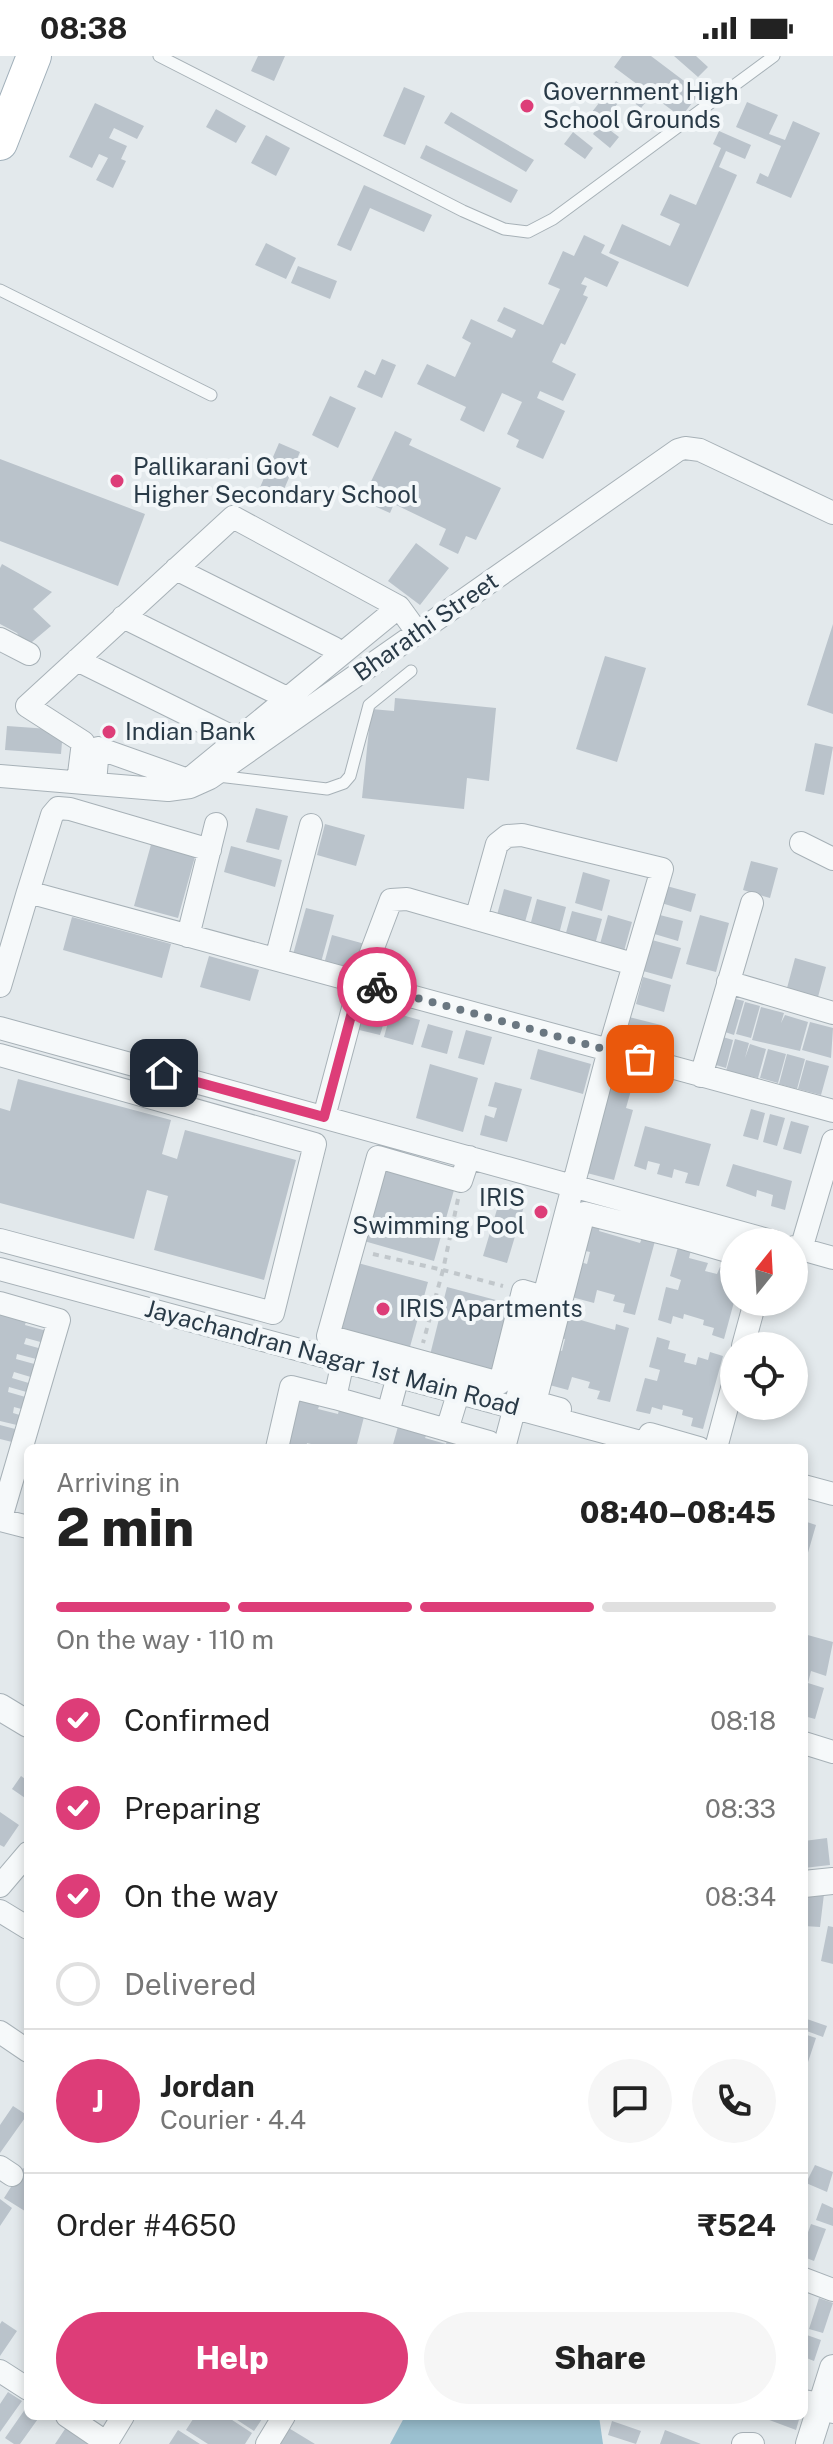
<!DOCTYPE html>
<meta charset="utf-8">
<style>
:root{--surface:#fff;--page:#f6f6f6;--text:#222;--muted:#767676;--line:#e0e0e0;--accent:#dd3d78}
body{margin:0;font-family:"Public Sans",sans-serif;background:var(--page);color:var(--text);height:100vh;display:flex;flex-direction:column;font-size:30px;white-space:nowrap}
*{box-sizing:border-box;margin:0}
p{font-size:26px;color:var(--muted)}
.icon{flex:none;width:44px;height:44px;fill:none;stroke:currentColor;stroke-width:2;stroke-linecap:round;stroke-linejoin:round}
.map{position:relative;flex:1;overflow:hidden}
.drawer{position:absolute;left:24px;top:1388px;width:784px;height:976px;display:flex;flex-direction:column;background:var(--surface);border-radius:12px;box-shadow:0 4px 12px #0003}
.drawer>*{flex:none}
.needle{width:52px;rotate:18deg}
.controls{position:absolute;left:720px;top:1172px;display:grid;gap:16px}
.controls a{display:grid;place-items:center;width:88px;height:88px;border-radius:50%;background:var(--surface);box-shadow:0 4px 12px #0003;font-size:40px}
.pin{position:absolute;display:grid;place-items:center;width:68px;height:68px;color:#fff;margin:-34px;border-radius:16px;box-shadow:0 4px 12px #0006}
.courier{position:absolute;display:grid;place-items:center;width:80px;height:80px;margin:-40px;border:6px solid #dd3d78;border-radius:50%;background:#fff;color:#222;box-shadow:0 2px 10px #0007}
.head em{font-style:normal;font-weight:800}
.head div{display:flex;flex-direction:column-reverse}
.head{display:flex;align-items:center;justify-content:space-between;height:136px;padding:0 32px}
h1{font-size:52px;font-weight:800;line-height:60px}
.bar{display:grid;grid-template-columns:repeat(4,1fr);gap:12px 8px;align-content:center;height:96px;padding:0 32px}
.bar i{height:10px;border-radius:6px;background:var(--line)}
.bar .active{background:var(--accent)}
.bar p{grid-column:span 4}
.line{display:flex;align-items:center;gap:20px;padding:0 32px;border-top:2px solid var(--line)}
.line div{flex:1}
.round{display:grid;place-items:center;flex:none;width:84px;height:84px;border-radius:42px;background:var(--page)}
ol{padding:0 32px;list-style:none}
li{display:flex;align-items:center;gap:24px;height:88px}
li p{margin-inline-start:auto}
li .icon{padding:8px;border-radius:50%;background:var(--accent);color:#fff;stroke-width:4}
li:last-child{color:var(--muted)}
li i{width:44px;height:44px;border:4px solid var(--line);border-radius:50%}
.button{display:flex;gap:16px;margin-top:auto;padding:16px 32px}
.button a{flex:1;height:92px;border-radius:48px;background:var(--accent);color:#fff;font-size:32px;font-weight:800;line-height:92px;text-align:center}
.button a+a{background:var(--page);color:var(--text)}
.status{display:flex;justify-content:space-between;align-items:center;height:56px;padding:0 40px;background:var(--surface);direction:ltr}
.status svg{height:22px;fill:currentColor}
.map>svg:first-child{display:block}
</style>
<div class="status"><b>08:38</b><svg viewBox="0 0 49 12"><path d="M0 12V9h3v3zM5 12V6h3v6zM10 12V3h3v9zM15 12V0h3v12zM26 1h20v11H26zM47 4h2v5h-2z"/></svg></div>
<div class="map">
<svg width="833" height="2388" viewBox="0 0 833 2388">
<rect width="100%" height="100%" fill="#e3e9ec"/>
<path fill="#9bc0d0" d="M405 2360H599L603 2388H390Z"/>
<path fill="#bac3cb" d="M258 0H285L274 25 251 15Z
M622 0H651L700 37 681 61 614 11Z
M674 0H696L708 11 698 21Z
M616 25 629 34 634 28 650 41 641 52 624 39 602 68 619 81 610 92 593 78 596 74 585 65Z
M404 31 425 40 405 89 383 80Z
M747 46 778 59 769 78 785 84 793 65 820 77 791 142 756 127 760 117 768 121 781 90 736 71Z
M95 47 144 70 137 83 114 72 109 82 127 90 121 103 126 105 113 132 96 124 108 102 99 98 92 112 69 101Z
M216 53 246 70 236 87 206 71Z
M451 56 534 104 526 116 444 67Z
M719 75 751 89 745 103 726 95 719 111 737 119 688 231 609 197 622 168 670 190 680 168 660 159 670 138 696 149 721 92 713 88Z
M573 76 593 92 585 103 564 88Z
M266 79 290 92 276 120 251 107Z
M426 89 518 134 511 147 420 102Z
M364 129 432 159 424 176 370 152 351 195 337 189Z
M584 179 605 189 601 197 619 206 607 231 585 221 581 228 587 230 583 239 588 241 565 289 561 287 552 306 576 318 563 345 540 335 537 342 565 355 543 403 516 391 519 384 507 378 522 346 502 337 484 376 460 364 466 351 417 328 427 308 455 321 471 287 462 282 471 263 512 282 516 274 497 265 504 251 543 269 560 233 548 228 563 195 574 200Z
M266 187 296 202 286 223 255 209Z
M298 210 337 225 330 243 291 227Z
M382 303 396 309 382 342 357 331 365 314 375 319Z
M330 340 356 352 338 392 312 379Z
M395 375 412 383 409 389 501 432 476 484 466 480 458 498 439 489 446 473 394 448 390 457 372 449 376 441 366 436Z
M279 387 300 396 279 445 258 436Z
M0 403 145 458 118 530 0 485Z
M416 487 449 512 420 549 388 525Z
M2 508 52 536 33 553 51 570 26 591 17 577 0 568V512Z
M833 568V658L807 649Z
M605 600 646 612 617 706 576 693Z
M395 642 496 652 489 725 467 722 464 753 362 742 371 653 394 655Z
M7 670 63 674 61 698 5 694Z
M815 687 833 691 824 739 805 735Z
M256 752 288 760 279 794 246 786Z
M325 768 365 779 356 810 317 799Z
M152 785 196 797 178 862 134 850Z
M231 790 282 804 275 831 224 816Z
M751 805 778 812 770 842 743 834Z
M583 816 610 824 602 855 575 847Z
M663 829 696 838 691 856 658 846Z
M504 833 532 841 525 866 497 859Z
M537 843 566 851 559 878 530 870Z
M306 852 334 859 320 910 292 902Z
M572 855 602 863 594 892 564 884Z
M656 858 683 865 678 885 651 877Z
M608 859 632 866 624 895 600 888Z
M700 859 729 867 716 916 686 908Z
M72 861 171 888 162 922 63 894Z
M332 879 365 888 357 917 324 908Z
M652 884 681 892 672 923 643 915Z
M209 900 259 914 250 945 200 931Z
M795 902 826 911 818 941 787 932Z
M643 921 671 929 664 956 636 948Z
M728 941 744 945 734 979 719 974Z
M745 946 760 950 751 982 736 978Z
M358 948 387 956 380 979 351 972Z
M761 951 784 957 781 967 785 959 808 966 800 995 752 984Z
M391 956 420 964 413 989 384 981Z
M629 961 661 969 655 990 624 981Z
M810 966 833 972 831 1002 802 994Z
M428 968 453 975 447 998 421 991Z
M466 974 492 981 484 1009 458 1002Z
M716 979 733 984 726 1012 709 1007Z
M735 983 749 987 745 1002 750 988 766 993 758 1022 726 1015Z
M538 993 591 1008 583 1038 530 1023Z
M768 993 786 998 778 1027 760 1022Z
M787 998 805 1003 797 1033 779 1028Z
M806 1004 829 1010 821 1039 798 1033Z
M430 1008 478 1022 463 1076 416 1062Z
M611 1013 635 1020 626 1052 633 1054 614 1124 583 1116Z
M18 1023 171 1064 162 1098 177 1103 185 1074 296 1104 264 1224 154 1194 168 1140 147 1134 134 1183 0 1147V1052L10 1055Z
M495 1026 522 1033 507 1086 480 1079 485 1059 494 1062 497 1052 488 1050Z
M751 1053 765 1057 758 1084 743 1080Z
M770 1058 785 1062 777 1090 763 1086Z
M791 1065 809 1070 801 1098 783 1093Z
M645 1070 711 1088 699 1130 685 1127 688 1117 674 1113 672 1122 657 1118 660 1108 648 1105 646 1114 634 1110Z
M733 1108 792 1125 785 1154 771 1150 773 1139 757 1134 756 1141 726 1130Z
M385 1114 454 1134 434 1205 364 1185Z
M501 1140 525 1147 507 1207 483 1200Z
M589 1166 601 1169 599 1175 640 1187 642 1182 655 1185 635 1259 623 1256 625 1248 613 1245 615 1239 597 1234 594 1247 568 1240 577 1205 587 1208 590 1196 581 1194Z
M678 1191 691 1194 689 1202 708 1207 705 1215 717 1218 720 1211 729 1213 731 1205 734 1206V1246L724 1283 712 1279 714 1272 703 1269 704 1264 684 1258 683 1263 673 1260 671 1268 658 1264 666 1231 678 1234 681 1224 670 1220Z
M358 1207 428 1226 408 1298 338 1279Z
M447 1231 515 1249 496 1320 429 1303Z
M563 1253 576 1256 574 1262 615 1274 616 1268 629 1272 610 1346 597 1343 600 1335 588 1332 590 1326 572 1321 568 1334 542 1327 552 1292 562 1295 565 1283 556 1281Z
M0 1255 27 1262 25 1269 47 1275 44 1287 26 1282 24 1288 42 1293 40 1304 17 1298 16 1303 38 1309 34 1322 14 1316 12 1322 32 1328 30 1337 9 1331 8 1336 29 1342 25 1354 14 1351 13 1357 23 1360 21 1370 0 1365Z
M657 1281 670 1285 668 1293 686 1298 684 1306 696 1309 698 1301 708 1304 710 1296 723 1300 703 1373 691 1370 693 1362 682 1359 683 1354 663 1349 662 1354 652 1351 650 1358 636 1355 645 1322 657 1325 660 1314 649 1311Z
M297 1339 321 1345 318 1353 338 1358 340 1350 365 1357 356 1392H327L307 1387 306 1392H283Z
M399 1367 428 1375 425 1382 446 1388 448 1381 468 1386 466 1392H392Z
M0 1369 19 1374 16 1387 0 1383Z
M804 1465 816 1469 805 1507H804Z
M804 1578 833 1586 826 1620 811 1615 808 1627 824 1632 815 1663 804 1660Z
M21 1720 28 1725V1744L12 1733Z
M0 1756 19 1769 4 1791 0 1789Z
M827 1782 830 1809 804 1812V1785Z
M804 1836 824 1838 820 1871 804 1870Z
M828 1870 833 1871V1908L821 1905Z
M804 1962 827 1970 823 1981 804 1974Z
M804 1978 816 1982 805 2015H804Z
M13 2050 27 2059 0 2097V2069Z
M815 2109 833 2116 827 2136 806 2127Z
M23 2112 28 2115V2157L4 2142Z
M0 2143 12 2152 0 2170Z
M822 2147 833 2152V2170L816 2164Z
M811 2168 826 2173 814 2205 804 2201V2187Z
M819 2242 833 2247 823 2277 809 2273Z
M2 2265 17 2275 0 2300V2268Z
M804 2278 821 2284 814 2305 804 2301Z
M8 2336 22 2345 0 2376V2348Z
M28 2349V2360H40L20 2388H14L5 2382Z
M195 2360H226L252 2377 245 2388H208L186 2374Z
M231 2360H264L254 2375Z
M759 2360H800L796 2374Z
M612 2365 641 2375 636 2388 608 2379Z
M67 2370 92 2388H55Z
M287 2371 315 2388H277Z
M178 2374 200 2388H169Z
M665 2374 701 2388H660Z"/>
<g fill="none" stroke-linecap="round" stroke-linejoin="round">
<g stroke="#a7b1b7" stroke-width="13">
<path id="service" d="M159 0 463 155 504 173 528 176 553 163 774 0
M0 234 211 339
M218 720 327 733 344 727 350 720 369 649 411 615"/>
</g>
<g stroke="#a7b1b7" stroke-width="24">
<path id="minor" d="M176 513 334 592
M123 561 299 648
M0 583 29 598
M77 604 237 683
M0 720 168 734 190 731 210 722 678 394 685 392 700 394 833 457
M78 726 83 686 27 650 233 461 399 551 417 576
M95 727 98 692 188 724 399 551
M801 787 833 803
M28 836 52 759 58 752 70 753 210 794
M476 863 497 788 507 780 522 779 662 813 609 994 504 1392
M188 880 216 768
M276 903 311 769
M728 926 833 957
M0 930 28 836 833 1055
M0 972 775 1186
M0 999 315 1088 273 1257 0 1184
M701 1020 752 847
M324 1061 360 926 391 844 407 843 633 908
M469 1101 461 1125 378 1101 328 1280 500 1327 523 1235 544 1241
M682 1168 679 1181 734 1197
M794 1191 833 1202
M801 1193 833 1085
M0 1213 663 1392
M0 1247 59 1264 3 1455 0 1454
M743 1290 755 1246
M343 1305 335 1342 388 1357 398 1320
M458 1338 447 1374 489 1386 487 1392
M560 1353 535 1346 584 1157 679 1181
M388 1357 447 1374
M650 1378 699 1392
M277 1392 291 1331 335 1342
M716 1392 734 1325
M804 1430 833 1438
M0 1464 28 1471
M804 1687 833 1696
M0 1830 28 1797
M0 1855 28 1872
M0 1976 28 1995
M0 2111 12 2119
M804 2223 833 2234
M0 2315 28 2333
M804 2345 820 2348 833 2356
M67 2360 107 2387
M106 2388 123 2360
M267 2388 284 2360
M743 2388H753"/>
</g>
<g stroke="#a7b1b7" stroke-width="28">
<path id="tertiary" d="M0 1651 28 1668
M804 1828 833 1825
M809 2388 833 2312"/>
</g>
<g stroke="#a1b0ba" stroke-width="36">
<path id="primary" d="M0 87 34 0"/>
</g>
<path stroke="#c1c7cb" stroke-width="4" stroke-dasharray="6 6" stroke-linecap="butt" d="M458 1143 443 1214 503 1230
M373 1198 443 1214 423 1287"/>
<use href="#service" stroke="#f6f9fa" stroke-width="11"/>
<use href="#minor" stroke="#f6f9fa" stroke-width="22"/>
<use href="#tertiary" stroke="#f6f9fa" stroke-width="26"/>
<use href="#primary" stroke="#fff" stroke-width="34"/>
</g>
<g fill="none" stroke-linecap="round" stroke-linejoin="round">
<path stroke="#6a7781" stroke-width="8" stroke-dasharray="0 14.4" d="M377 931 640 1003"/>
<path stroke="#dd3d78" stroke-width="10" d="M164 1017 324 1061 360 926 377 931"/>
</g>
<g fill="#dd3d78" stroke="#f3f7f9" stroke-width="3">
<circle cx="527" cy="50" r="8"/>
<circle cx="117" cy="425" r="8"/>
<circle cx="109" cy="676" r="8"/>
<circle cx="541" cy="1156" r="8"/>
<circle cx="383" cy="1253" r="8"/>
</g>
<g text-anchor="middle" stroke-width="8" stroke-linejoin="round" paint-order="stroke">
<g font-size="24" fill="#293a47" stroke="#f3f7f9" text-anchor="start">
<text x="543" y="44">Government High<tspan x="543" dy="28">School Grounds</tspan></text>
<text x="133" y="419">Pallikarani Govt<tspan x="133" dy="28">Higher Secondary School</tspan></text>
<text x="125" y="684">Indian Bank</text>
<text x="525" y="1150" text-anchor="end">IRIS<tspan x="525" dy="28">Swimming Pool</tspan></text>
<text x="399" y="1261">IRIS Apartments</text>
</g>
<g font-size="24" fill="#293a47" stroke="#f3f7f9">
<text transform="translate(426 571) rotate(-35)" y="8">Bharathi Street</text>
<text transform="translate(332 1302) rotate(15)" y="8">Jayachandran Nagar 1st Main Road</text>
</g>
</g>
</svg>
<div class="controls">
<a><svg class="needle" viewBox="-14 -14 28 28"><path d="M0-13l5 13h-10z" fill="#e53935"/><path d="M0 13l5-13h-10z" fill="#767676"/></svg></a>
<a><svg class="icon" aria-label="locate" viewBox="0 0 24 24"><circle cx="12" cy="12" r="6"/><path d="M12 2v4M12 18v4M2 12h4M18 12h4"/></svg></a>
</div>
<div class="pin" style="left:640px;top:1003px;background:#ea580c"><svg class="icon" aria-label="bag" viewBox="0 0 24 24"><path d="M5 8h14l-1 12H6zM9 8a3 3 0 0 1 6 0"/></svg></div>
<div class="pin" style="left:164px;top:1017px;background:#1f2937"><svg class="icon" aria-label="home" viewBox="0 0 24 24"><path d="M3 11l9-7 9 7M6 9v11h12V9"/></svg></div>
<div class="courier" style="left:377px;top:931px"><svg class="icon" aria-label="bike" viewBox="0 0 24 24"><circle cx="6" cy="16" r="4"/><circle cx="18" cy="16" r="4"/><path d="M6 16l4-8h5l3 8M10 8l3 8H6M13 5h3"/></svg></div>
<section class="drawer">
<div class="head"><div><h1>2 min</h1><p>Arriving in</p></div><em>08:40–08:45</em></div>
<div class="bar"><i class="active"></i><i class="active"></i><i class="active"></i><i></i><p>On the way · 110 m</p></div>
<ol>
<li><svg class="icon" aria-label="check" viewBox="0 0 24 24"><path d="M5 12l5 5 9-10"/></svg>Confirmed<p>08:18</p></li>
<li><svg class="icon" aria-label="check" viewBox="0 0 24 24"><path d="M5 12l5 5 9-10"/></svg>Preparing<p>08:33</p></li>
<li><svg class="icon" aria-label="check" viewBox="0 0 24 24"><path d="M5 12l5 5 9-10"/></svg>On the way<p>08:34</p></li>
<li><i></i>Delivered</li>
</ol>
<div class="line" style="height:144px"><b class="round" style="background:var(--accent);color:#fff">J</b><div><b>Jordan</b><p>Courier · 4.4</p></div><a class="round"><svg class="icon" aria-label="chat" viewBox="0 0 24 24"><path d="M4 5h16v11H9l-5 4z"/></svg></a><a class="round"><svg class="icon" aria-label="phone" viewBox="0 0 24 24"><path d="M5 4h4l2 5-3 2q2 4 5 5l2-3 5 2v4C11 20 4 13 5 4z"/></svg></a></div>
<div class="line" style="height:104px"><div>Order #4650</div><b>₹524</b></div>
<div class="button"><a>Help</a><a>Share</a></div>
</section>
</div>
